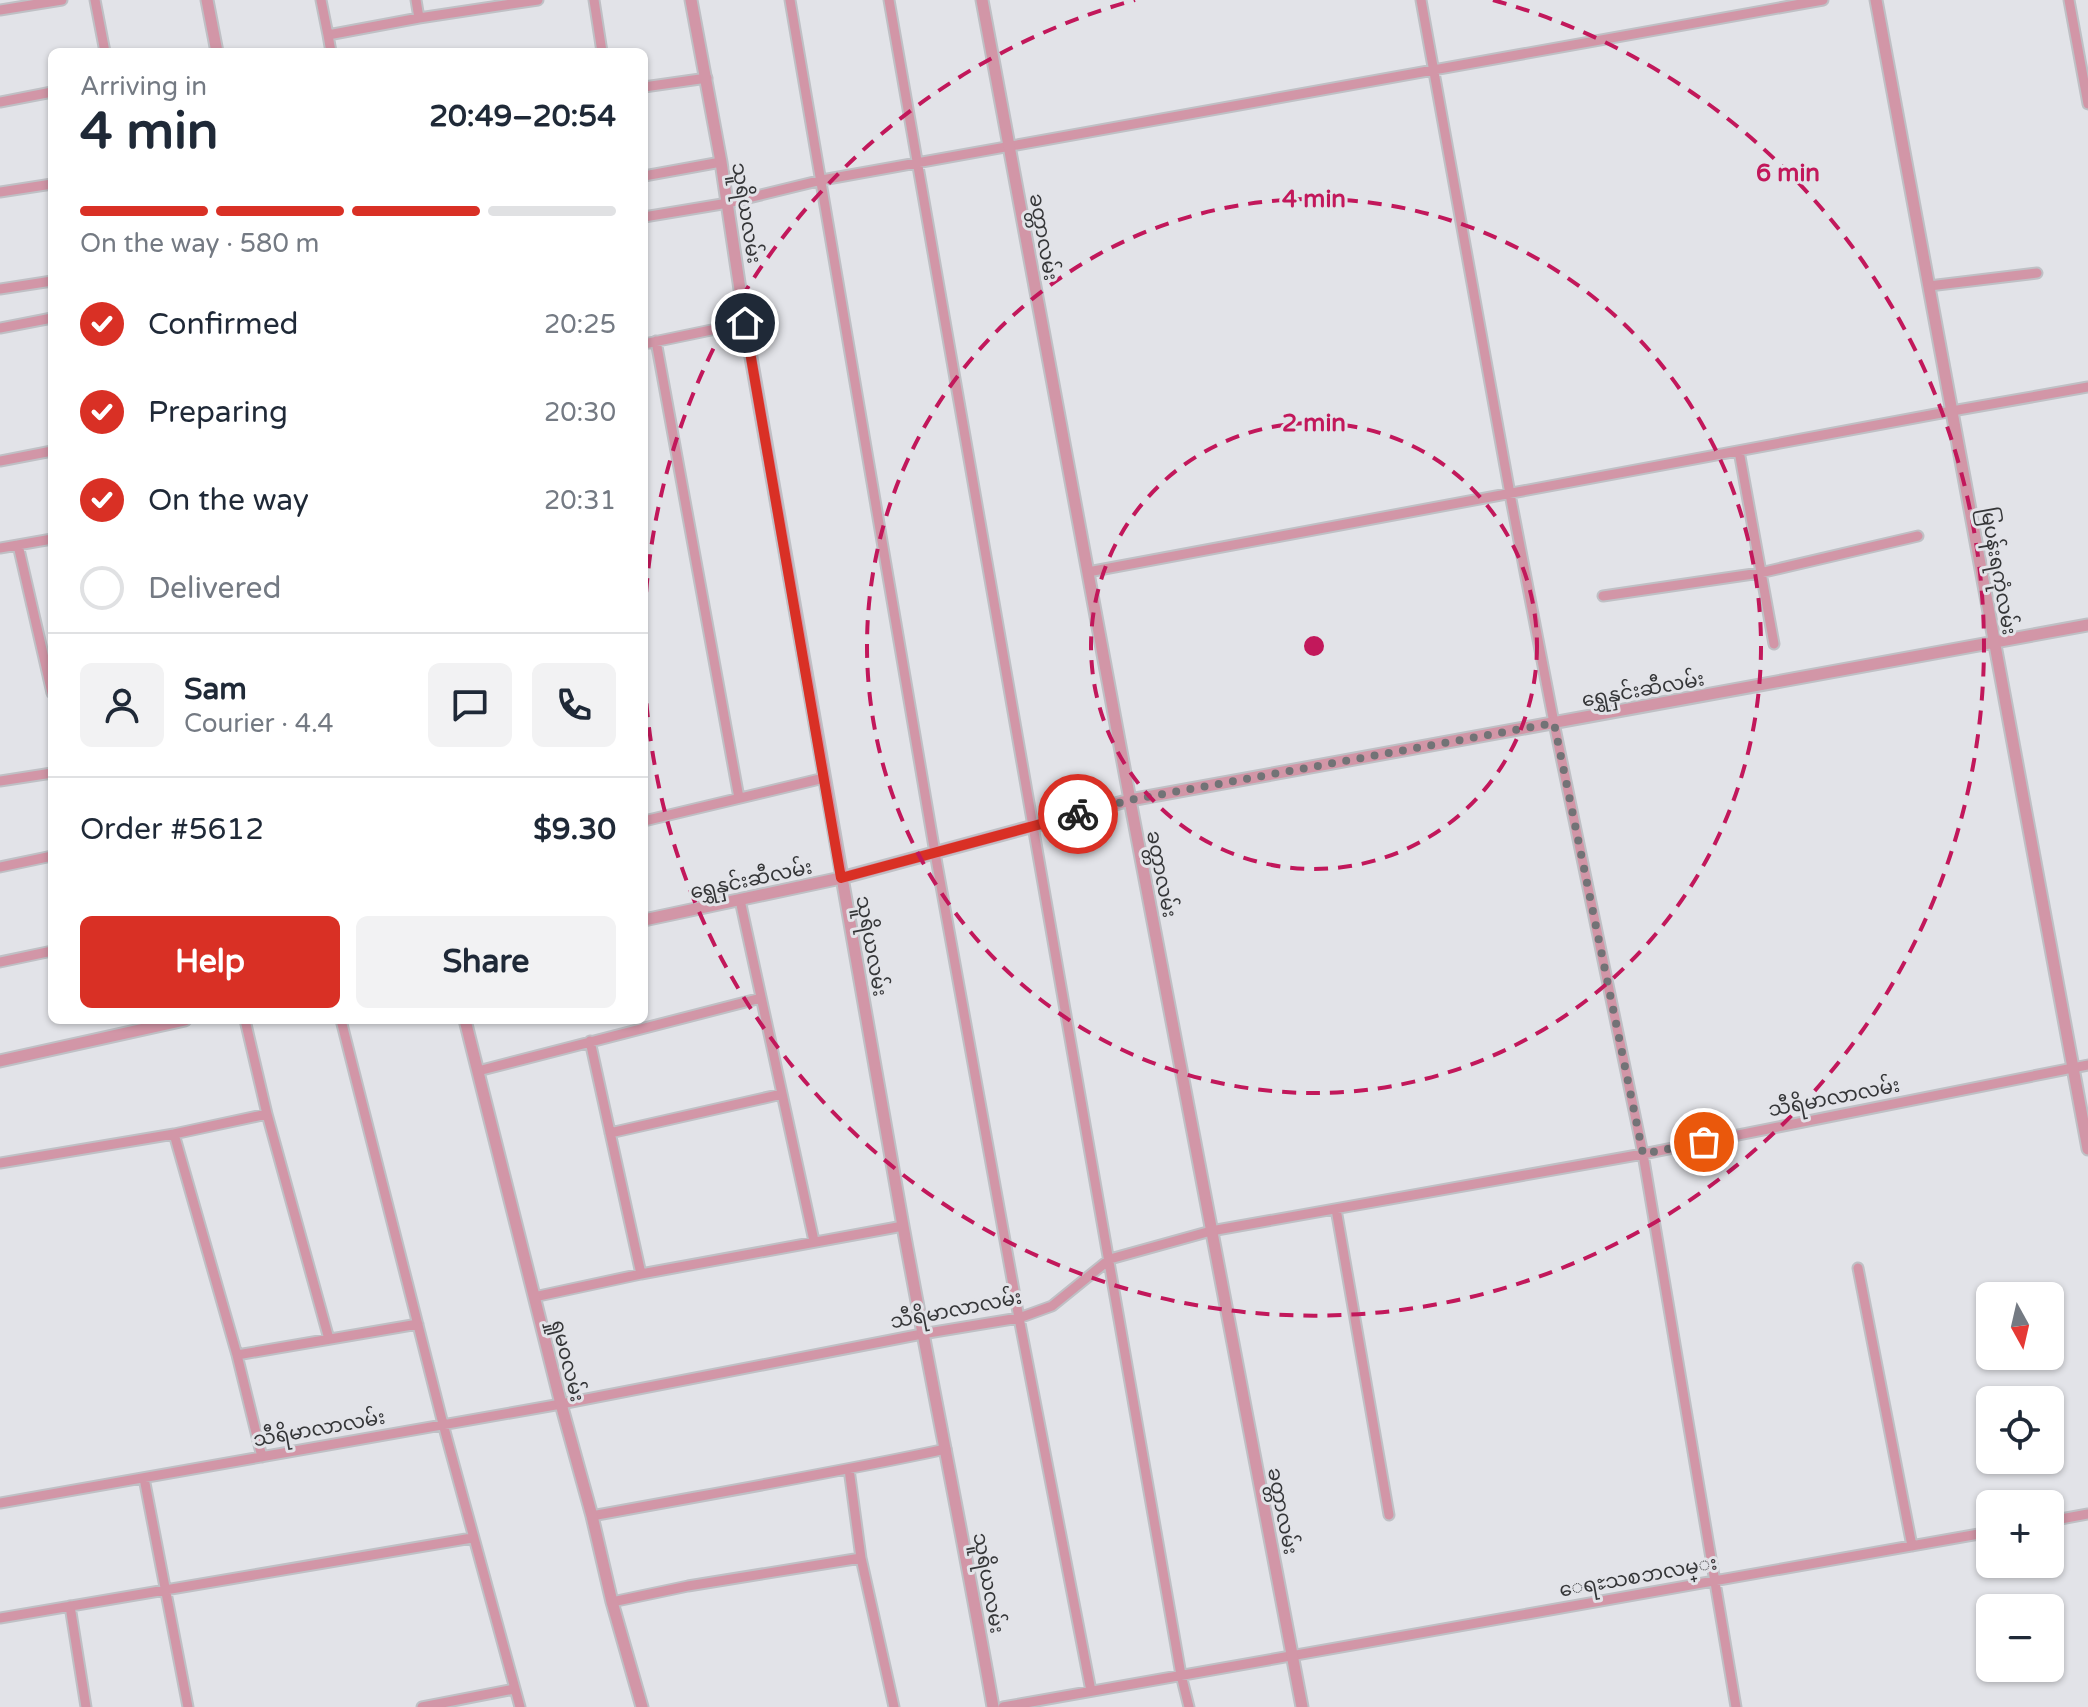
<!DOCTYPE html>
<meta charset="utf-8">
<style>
:root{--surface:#fff;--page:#f2f2f3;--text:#1f2937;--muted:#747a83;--line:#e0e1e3;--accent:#d93025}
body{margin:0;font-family:"Varela Round","Noto Sans Myanmar",sans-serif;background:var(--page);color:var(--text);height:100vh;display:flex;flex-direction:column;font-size:30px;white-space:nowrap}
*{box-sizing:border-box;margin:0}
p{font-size:26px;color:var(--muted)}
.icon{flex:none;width:44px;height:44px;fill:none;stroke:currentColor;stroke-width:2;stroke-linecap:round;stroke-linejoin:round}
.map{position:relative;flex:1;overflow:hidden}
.drawer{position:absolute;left:48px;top:48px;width:600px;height:976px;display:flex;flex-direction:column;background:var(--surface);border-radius:12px;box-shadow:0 2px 6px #0004}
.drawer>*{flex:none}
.needle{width:52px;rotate:172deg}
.buttons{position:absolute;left:1976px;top:1282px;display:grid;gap:16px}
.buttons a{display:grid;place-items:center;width:88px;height:88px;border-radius:12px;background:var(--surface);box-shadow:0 2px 6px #0004;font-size:40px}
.pin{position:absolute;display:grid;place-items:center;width:68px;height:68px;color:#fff;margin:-34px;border:4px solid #fff;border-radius:50%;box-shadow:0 2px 8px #0007}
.courier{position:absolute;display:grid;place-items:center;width:80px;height:80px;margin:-40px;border:6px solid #d93025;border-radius:50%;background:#fff;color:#222;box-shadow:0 2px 10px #0007}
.overview em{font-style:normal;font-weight:800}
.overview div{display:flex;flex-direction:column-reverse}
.overview{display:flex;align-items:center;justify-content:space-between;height:136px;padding:0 32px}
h1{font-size:52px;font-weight:800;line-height:60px}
.bar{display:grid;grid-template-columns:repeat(4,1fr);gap:12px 8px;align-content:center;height:96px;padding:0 32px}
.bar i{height:10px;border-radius:6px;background:var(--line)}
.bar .selected{background:var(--accent)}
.bar p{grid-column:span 4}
.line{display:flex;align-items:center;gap:20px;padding:0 32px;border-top:2px solid var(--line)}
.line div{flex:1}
.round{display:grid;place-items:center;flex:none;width:84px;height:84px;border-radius:12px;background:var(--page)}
ol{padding:0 32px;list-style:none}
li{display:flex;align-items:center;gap:24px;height:88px}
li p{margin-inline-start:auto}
li .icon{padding:8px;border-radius:50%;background:var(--accent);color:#fff;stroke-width:4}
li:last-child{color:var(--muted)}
li i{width:44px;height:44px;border:4px solid var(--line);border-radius:50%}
.primary-button{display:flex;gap:16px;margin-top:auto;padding:16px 32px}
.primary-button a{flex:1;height:92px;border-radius:12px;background:var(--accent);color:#fff;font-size:32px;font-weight:800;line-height:92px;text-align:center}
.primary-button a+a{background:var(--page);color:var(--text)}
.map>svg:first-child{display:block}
</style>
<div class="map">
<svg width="2088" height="1707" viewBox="0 0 2088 1707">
<rect width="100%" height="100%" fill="#e2e3e8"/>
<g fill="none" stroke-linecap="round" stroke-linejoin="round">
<g stroke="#bfc0c5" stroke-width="13">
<path id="minor" d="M95 0 105 52
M321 0 328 35 419 18 538 0
M416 0 419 18
M594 0 602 52
M790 0 935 853 1019 1318 1091 1691
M889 0 1181 1675 1189 1707
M1421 0 1510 494 1554 723 1643 1154 1736 1707
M2069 0 2088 104
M0 10 62 0
M328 35 331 52
M644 87 707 78
M0 102 52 92
M644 176 721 162
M0 192 52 184
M644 217 728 203 822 180 1823 0
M1929 286 2037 273
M0 289 52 281
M0 328 52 318
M656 341 739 798
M644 344 745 323
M1739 451 1774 644
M0 461 52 451
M18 545 52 693
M0 548 52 539
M1088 572 1952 411 2088 387
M1603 596 1760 573 1918 536
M0 781 52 773
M644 821 824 778
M0 867 52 856
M740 900 814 1241
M0 962 52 951
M245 1020 267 1114
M341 1020 443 1424 520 1707
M590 1041 641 1274
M478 1071 761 998
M610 1133 782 1094
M174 1134 267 1114 329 1339
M0 1163 174 1134 237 1355 262 1457
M1336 1209 1389 1515
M1858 1268 1912 1546
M534 1297 641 1274 903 1226
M237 1355 418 1324
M144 1478 188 1707
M0 1503 561 1404 922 1334 1019 1318 1052 1306 1110 1259 1211 1231 1643 1154 2088 1065
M592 1516C710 1494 829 1474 946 1449
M2050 1521 2088 1514
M861 1558 894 1707
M612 1602 688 1586 861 1558 849 1469
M70 1606 86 1707
M0 1618 472 1538
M422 1707 514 1689
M1003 1707 1990 1532"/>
</g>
<g stroke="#bfc0c5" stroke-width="15">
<path id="tertiary" d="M207 0 217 52
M691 0 721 162 745 323 903 1226C932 1386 965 1546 993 1707
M982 0 1130 800 1302 1707
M1876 0 2088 1149
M644 920 841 878 1130 800 2088 625
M465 1020 561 1404 592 1516 612 1602 642 1707
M0 1061 185 1020"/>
</g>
<use href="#minor" stroke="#d296a7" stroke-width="9"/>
<use href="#tertiary" stroke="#d296a7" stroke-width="11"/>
</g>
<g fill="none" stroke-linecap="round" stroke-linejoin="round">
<path stroke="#727376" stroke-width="8" stroke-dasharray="0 14.4" d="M1078 814 1130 800 1554 723 1643 1154 1704 1142"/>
<path stroke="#d93025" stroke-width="10" d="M745 323 841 878 1078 814"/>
</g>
<g fill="none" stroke="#c2185b" stroke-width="4" stroke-dasharray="14 10">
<circle cx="1314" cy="646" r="223"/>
<circle cx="1314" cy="646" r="447"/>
<path d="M644 640A670 670 0 0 1 1135 0M1493 0A670 670 0 1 1 644 652"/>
</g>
<g text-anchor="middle" stroke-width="6" stroke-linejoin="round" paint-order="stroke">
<g font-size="20" fill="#353638" stroke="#e2e3e8">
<text transform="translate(747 213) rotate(81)" y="7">သူရိယလမ်း</text>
<text transform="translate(1044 237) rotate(80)" y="7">ခတ္တာလမ်း</text>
<text transform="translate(1999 571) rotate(80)" y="7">မြပန်းရကုံလမ်း</text>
<text transform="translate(1643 689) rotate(-10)" y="7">ရွှေနှင်းဆီလမ်း</text>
<text transform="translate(1162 874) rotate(79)" y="7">ခတ္တာလမ်း</text>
<text transform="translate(751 879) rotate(-12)" y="7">ရွှေနှင်းဆီလမ်း</text>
<text transform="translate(872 946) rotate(80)" y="7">သူရိယလမ်း</text>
<text transform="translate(1834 1097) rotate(-11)" y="7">သီရိမာလာလမ်း</text>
<text transform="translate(956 1309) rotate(-11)" y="7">သီရိမာလာလမ်း</text>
<text transform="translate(568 1360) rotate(76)" y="7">ရှုမဝလမ်း</text>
<text transform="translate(319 1428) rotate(-10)" y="7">သီရိမာလာလမ်း</text>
<text transform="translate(1283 1511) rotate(79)" y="7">ခတ္တာလမ်း</text>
<text transform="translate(1638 1576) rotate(-10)" y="7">ေရႊသစၥာလမ္း</text>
<text transform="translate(989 1583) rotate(80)" y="7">သူရိယလမ်း</text>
</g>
</g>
<circle cx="1314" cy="646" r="12" fill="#c2185b" stroke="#e2e3e8" stroke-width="4"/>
<g font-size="24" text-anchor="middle" font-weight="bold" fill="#c2185b" stroke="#e2e3e8" stroke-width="6" stroke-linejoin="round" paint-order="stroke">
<text x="1788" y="181">6 min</text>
<text x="1314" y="207">4 min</text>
<text x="1314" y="431">2 min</text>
</g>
</svg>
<div class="buttons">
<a><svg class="needle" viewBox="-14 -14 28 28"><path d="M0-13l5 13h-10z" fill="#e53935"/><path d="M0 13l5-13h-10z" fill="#747a83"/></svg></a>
<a><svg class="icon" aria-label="locate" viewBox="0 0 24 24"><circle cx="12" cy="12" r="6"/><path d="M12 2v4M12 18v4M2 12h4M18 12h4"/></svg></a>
<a>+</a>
<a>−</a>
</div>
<div class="pin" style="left:1704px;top:1142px;background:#ea580c"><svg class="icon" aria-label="bag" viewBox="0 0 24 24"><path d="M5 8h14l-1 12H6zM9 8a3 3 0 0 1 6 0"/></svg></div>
<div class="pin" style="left:745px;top:323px;background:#1f2937"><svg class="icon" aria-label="home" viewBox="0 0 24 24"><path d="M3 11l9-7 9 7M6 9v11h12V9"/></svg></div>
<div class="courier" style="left:1078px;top:814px"><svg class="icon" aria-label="bike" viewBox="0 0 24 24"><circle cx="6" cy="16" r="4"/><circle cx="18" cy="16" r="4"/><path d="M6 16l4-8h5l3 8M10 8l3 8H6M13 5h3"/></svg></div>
<section class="drawer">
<div class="overview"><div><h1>4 min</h1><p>Arriving in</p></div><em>20:49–20:54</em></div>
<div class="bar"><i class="selected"></i><i class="selected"></i><i class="selected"></i><i></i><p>On the way · 580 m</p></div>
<ol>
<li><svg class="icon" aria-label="check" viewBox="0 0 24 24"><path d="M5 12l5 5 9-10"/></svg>Confirmed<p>20:25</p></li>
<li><svg class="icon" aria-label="check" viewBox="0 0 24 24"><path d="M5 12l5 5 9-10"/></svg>Preparing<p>20:30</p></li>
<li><svg class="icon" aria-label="check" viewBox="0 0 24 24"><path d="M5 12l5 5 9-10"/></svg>On the way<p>20:31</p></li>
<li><i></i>Delivered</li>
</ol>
<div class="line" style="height:144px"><a class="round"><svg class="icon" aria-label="person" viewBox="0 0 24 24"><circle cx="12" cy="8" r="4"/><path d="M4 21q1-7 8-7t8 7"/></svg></a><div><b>Sam</b><p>Courier · 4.4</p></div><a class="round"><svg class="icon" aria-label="chat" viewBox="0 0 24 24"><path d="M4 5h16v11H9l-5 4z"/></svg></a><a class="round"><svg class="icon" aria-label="phone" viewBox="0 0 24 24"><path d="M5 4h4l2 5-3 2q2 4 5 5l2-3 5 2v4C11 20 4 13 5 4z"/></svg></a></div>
<div class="line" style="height:104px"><div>Order #5612</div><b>$9.30</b></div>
<div class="primary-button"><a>Help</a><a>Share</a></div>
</section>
</div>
